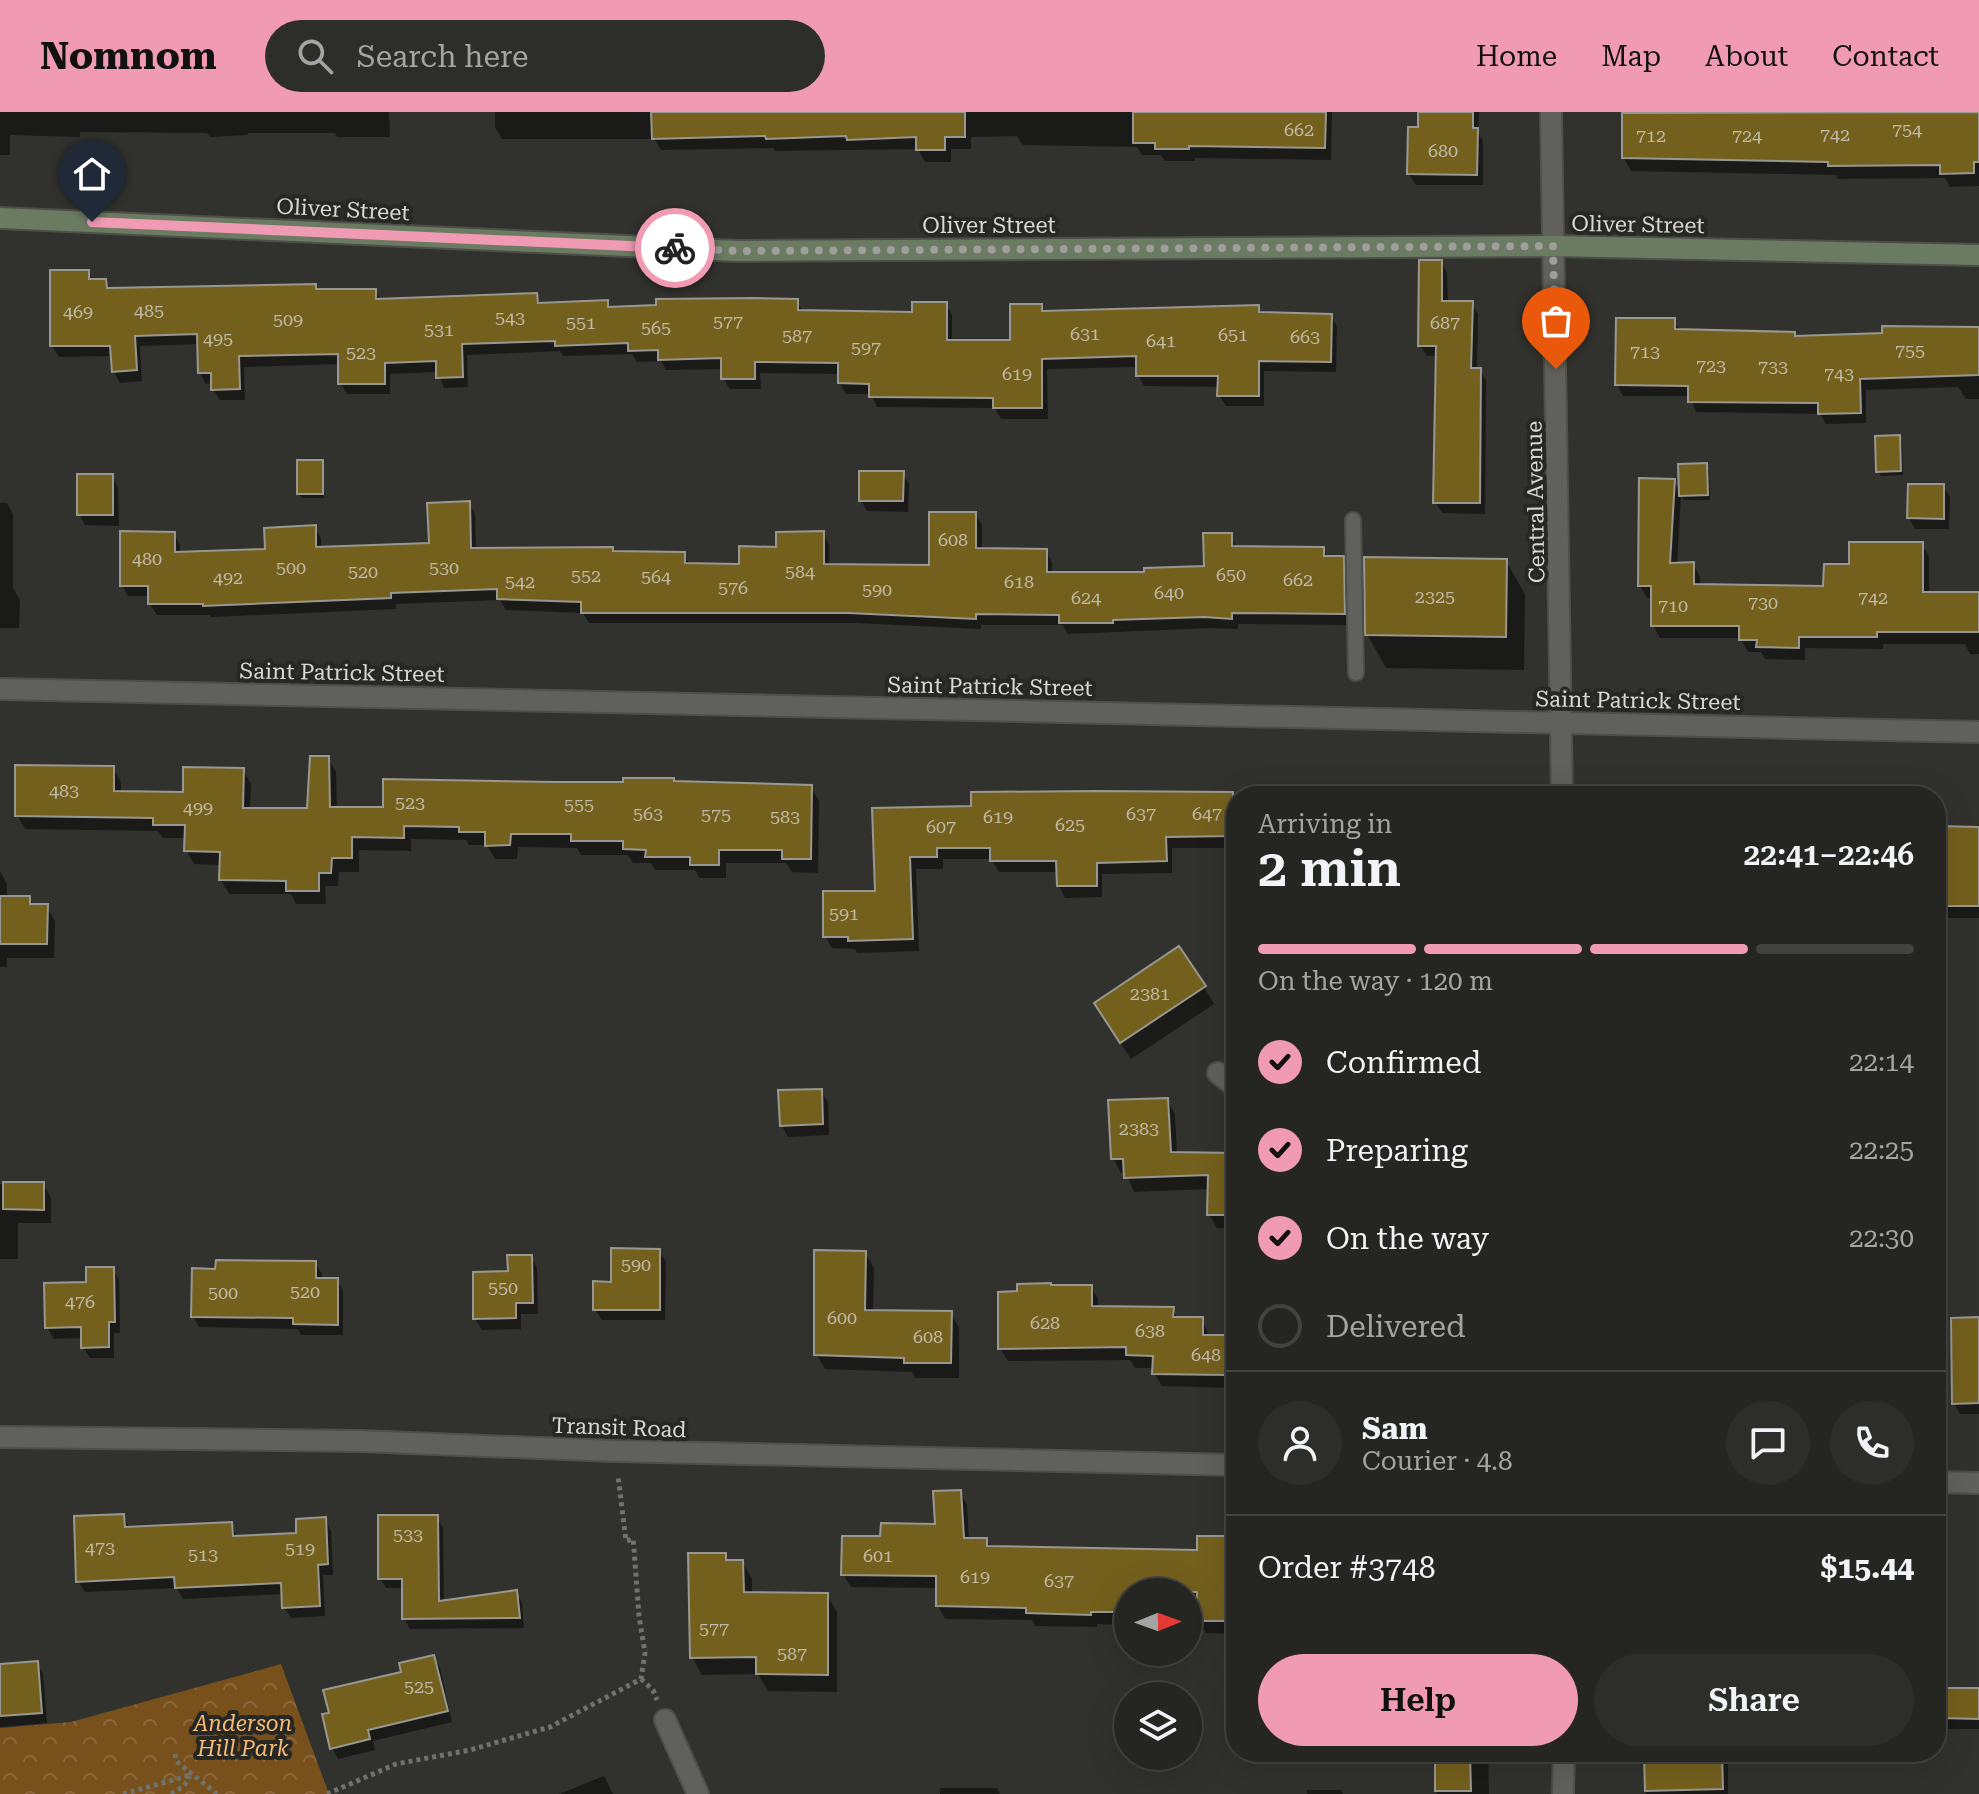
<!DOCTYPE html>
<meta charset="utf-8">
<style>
:root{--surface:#252622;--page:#2d2e2a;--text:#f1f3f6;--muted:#a3a5a5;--line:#424340;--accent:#f19ab4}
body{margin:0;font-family:"Roboto Serif",serif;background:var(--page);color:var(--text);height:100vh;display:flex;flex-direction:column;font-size:30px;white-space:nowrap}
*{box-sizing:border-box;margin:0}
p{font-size:26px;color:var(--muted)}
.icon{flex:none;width:44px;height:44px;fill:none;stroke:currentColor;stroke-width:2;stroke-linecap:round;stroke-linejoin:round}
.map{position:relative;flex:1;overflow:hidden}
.drawer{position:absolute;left:1226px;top:674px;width:720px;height:976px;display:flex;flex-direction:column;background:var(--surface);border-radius:32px;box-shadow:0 8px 32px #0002,0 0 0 2px var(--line)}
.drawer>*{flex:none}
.needle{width:52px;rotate:89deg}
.buttons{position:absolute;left:1114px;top:1466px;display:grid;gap:16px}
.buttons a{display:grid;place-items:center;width:88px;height:88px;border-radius:50%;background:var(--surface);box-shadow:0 8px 32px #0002,0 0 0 2px var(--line);font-size:40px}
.pin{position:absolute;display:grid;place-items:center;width:68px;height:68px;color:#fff;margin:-82px -34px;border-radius:50% 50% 50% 0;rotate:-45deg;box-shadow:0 0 8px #0007}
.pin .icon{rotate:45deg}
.courier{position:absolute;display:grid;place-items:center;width:80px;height:80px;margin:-40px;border:6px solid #f19ab4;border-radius:50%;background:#fff;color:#222;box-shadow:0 2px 10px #0007}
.head em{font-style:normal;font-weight:600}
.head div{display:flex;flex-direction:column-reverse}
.head{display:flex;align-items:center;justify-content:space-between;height:136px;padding:0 32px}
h1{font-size:52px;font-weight:600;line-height:60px}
.bar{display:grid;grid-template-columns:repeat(4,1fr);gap:12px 8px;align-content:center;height:96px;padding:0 32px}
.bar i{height:10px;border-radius:6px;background:var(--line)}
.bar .selected{background:var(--accent)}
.bar p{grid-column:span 4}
.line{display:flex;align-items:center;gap:20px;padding:0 32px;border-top:2px solid var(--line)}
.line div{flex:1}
.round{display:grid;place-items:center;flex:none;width:84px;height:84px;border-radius:42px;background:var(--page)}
ol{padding:0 32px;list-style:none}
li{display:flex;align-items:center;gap:24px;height:88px}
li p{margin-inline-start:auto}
li .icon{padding:8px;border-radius:50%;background:var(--accent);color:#111;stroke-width:4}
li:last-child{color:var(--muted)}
li i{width:44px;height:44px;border:4px solid var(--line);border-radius:50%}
.button{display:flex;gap:16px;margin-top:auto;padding:16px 32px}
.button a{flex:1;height:92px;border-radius:48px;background:var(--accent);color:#111;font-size:32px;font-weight:600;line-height:92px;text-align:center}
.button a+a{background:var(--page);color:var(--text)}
header{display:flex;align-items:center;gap:48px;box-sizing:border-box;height:112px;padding:0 40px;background:var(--accent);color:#111}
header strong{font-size:38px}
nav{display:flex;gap:44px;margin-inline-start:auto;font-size:28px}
.search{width:560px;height:72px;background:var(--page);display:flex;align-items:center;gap:20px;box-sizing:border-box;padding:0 28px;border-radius:44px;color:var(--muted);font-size:30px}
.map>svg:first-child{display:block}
</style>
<header>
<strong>Nomnom</strong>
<div class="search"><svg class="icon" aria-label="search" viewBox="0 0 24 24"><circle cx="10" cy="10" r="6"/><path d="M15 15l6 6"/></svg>Search here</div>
<nav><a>Home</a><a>Map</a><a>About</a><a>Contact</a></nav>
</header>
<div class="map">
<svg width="1979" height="1682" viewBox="0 0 1979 1682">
<defs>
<pattern id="forest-crowns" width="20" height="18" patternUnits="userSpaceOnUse" patternTransform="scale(2)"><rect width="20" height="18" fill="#78501c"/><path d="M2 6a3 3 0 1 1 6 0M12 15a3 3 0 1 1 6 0" fill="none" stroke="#8a683c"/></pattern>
</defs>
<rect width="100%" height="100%" fill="#31322d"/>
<path fill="url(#forest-crowns)" d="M281 1552 329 1682H0V1616L71 1610Z"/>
<path fill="#0007" d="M0 0H389L390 25H337L335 21H248V23L210 25 207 21 80 20V25L10 23V43H0Z
M495 0H1332L1331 48 1195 46V49H1165L1161 43H1142L1137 35 1023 33 1017 24 971 25V37H951V50H925L918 37 775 39 773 36 661 38 654 27H502L495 15Z
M1420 0H1479L1478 21 1483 29V73H1416L1409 62 1420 17Z
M1675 0H1979V74L1950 75 1945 66 1838 67 1836 63 1631 59 1624 46 1675 4Z
M1441 150 1447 161 1448 191H1471L1478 202 1477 258H1480L1486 269 1485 402 1442 401 1435 390 1438 244H1427L1420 233Z
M88 160 93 169H105L111 178 315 174 318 179H375L381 189 536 183 542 193 607 190 611 197 797 189 803 200 914 202 946 192 952 203V230H1012L1041 194 1045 201 1258 195 1262 202 1331 204 1337 215 1336 260 1264 259V294H1226L1219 283 1220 275 1144 274 1138 263V255L1047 257 1048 307H1001L995 296 877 295 871 282H846L840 271V262L760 261 761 277H730L723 266V257L666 258 661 249 637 250 632 242 563 244 560 239 467 243 468 275 444 276 438 260 390 262V282H347L340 271V252L244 255 245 288H220L213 277V271L206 272 200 261 199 232 140 234 142 269 120 271 114 260 113 244 59 245 52 234Z
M1674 208 1680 220 1794 222 1796 226 1884 223V216L1979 217V287H1966L1958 275 1866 278V311L1826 312 1820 302 1696 300 1690 284H1623L1617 273Z
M1899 325 1902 330 1903 363 1881 364 1878 359Z
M321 350 324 355V386H302L299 382Z
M1706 353 1709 358 1710 388H1684L1681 383 1677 453 1693 452 1700 465V474L1825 476 1851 454 1922 432 1929 445V482H1979V542H1970L1965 532H1883V537L1805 536V548L1765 547 1761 540H1748L1740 526H1660L1653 513V486H1647L1640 474 1674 369 1681 381Z
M903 361 909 372 908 400 867 399 861 388Z
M112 364 118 376 119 414 85 413 79 402Z
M1943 374 1950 385 1949 417H1915L1909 406Z
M0 391H7L13 402V476L20 488 19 516H0Z
M469 391 475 402 476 438 684 442 690 453 741 454 778 437 823 421 829 433V454L931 455 975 402 982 413V438L1046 439 1052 450V462H1146L1206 456 1230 423 1237 436 1323 437 1328 446H1343L1349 457 1350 513 1238 512V517L1211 516 1068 522 1063 513H981V517L856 511H589L583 501 506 498 500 488 396 492V497L211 505 210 503H157L150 492V484H128L122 473 174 422 180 433V441L267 439 314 415 321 426V437L431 432Z
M1506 449 1525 482 1524 558 1386 556 1367 522Z
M328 646 336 660 337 697H385L675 672 811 675 819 689 818 761 792 760 786 751H726V766H700L695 758H655L651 751H633L628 743H581L577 736 518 735 517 747H495L487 733H469L466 728 411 727V739L359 738V760H339L338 774H325L326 792H296L291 782H229L221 768 222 753 194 752 186 738 187 726H163L158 719 25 717 17 703 113 656 121 670V681L185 682 243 658 251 672 250 698H309Z
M1396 673H1432L1438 682H1503L1504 684H1396Z
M1255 679H1282L1285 684H1236V736H1172V761L1102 762V785L1065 786 1059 774 1058 760H999L991 747H943V757H916L919 839 857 841 855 837 832 836 825 824 877 781 875 698 973 696V682H1255Z
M1936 716 1979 717V806H1947L1940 794V771H1936Z
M0 759 7 772V786H29L34 794H46L55 809 54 846H7V855H0Z
M1936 859 1943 860 1946 864 1945 893H1936Z
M1236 871V892L1231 883Z
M1204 875 1214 892 1131 947 1106 909Z
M821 979 828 990 829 1023 788 1025 782 1014Z
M1167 988 1175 1002 1177 1042 1236 1043V1117L1217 1116 1209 1102V1077L1134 1080 1126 1061H1121L1113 1046Z
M0 1072H43L51 1086V1111H18V1147H0Z
M659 1139 666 1150 665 1208H602L595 1197 613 1172Z
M865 1141 874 1156 873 1200 951 1201 959 1216V1266H915L912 1260 825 1257 816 1242Z
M531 1145 537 1156 538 1202H521V1217L482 1218 475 1207 510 1161Z
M315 1151 322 1162V1168H337L343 1179V1223H301L298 1217 199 1215 193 1204Z
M113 1157 119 1168 120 1221H114V1246H90L83 1235V1226L54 1227 47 1215 88 1171Z
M1091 1175 1098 1187V1196L1172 1197 1178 1207H1202L1209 1225H1236V1273H1232V1276L1162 1274 1154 1261V1256H1135L1130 1248 1008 1249 1000 1237Z
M1979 1207V1302H1960L1954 1291Z
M960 1380 967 1393 969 1428H986L991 1436 1199 1440 1230 1426 1236 1436V1522L1206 1521 1201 1513H1188V1480H1128V1513L1097 1512V1515L1035 1514 1032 1508 945 1507 938 1494V1476L851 1475 843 1462 882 1426 937 1414Z
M123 1404 130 1417 231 1412 237 1426 298 1423 325 1407 331 1419 333 1463H323L325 1504 291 1506 284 1495 283 1482 183 1487 177 1476 85 1480 78 1469Z
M437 1405 443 1416 444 1490 516 1480 522 1491 524 1516 410 1517 404 1506V1476H386L380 1466Z
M725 1443 729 1450H742L752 1467V1482L827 1483 837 1500V1580L768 1579 758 1562 702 1563 692 1545Z
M1936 1495 1938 1499 1937 1559H1936Z
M434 1545 440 1556 452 1610 373 1629 375 1638 338 1647 332 1636 403 1561Z
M37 1551 43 1562 47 1611 0 1615V1554Z
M1979 1578V1617H1947L1941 1606Z
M1430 1640H1488L1489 1682H1437V1660L1430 1647Z
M1653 1640H1728V1682H1646V1646H1653Z
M604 1664 613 1682H559Z
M940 1676H997L1000 1682H940Z
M1307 1678H1341L1343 1682H1307Z"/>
<path fill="#74601d" stroke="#999791" stroke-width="2" d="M651 0H965V25H945V38H916V25L847 28 846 24 766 27 765 24 652 27Z
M1133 0H1326L1325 36 1189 34V37H1155V31H1133Z
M1418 0H1473V16H1478L1477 63 1407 62 1408 15H1418Z
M1979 0V50H1974V61L1940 62V53L1828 54V50L1622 46V1Z
M1419 148H1442V189H1473L1471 256H1481L1480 391H1433L1436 234H1418Z
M50 158H89V167H106L107 176 316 172V177H376V187L537 181 538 191 608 188V195L656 193V187L755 186 798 187V198L912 200V190H947V228H1010V192H1042V199L1259 193V200L1332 202 1331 250 1259 249V284H1217L1218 264H1136V244L1042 247V296H993V286L869 285V272L838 271V251L755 250V267H721V246L658 248V238L628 239V231L555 234V229L462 232 463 265 436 266V249L385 251V272H338V242L239 244 240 277 211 278V261H198L197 222 135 224 137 258 112 260 110 234H50Z
M1616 206H1675V217L1795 220V224L1882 221V214L1979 215V263L1860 267 1861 301 1818 302V291L1688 290V274L1615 273Z
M1900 323 1901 359 1876 360 1875 324Z
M297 348H323V382H297Z
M1707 351 1708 383 1679 384 1678 352Z
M859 359H904L903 389H859Z
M77 362H113V403H77Z
M1639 366 1675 367 1670 451 1694 450V472L1823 474 1824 452H1849V430H1923V480H1979V520H1877V525H1799V536L1756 535 1757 528H1739V514H1651V474H1638Z
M1908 372H1944V407L1907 406Z
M470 389 471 436 613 435V439L685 440V451L739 452V434L776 435V420L824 419V452L929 453V400H976V436L1047 437V460H1144V456L1204 454 1203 421H1232V434L1324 435V444H1344L1345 502 1232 501V507L1204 505 1113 508V511H1059V503L976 502V507L848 501H581V490L497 487V477L391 481V486L203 494V492H148V474H120V419L175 420V440L265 437 264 416 316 413V435L429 431 427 391Z
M1364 445 1507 447 1506 525 1365 523Z
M310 644H329L330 695H383V667L555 670H623V666H674V669L812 673 811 747H782V738H719V753H690V745H645L646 738 623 737V729H571V722H511L510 733 485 734V720H459V715L404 714V726L352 725V746H332L331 761H319V779H286V769L219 768 220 740 184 739 185 713H153V706L15 704V653L114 654V679L183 680V655L244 656 243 696H307Z
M1096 679 1233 680V724L1166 725 1167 749 1097 751V774H1057L1056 749H990V736H937V745H910L913 827 848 829V825H823V779H875L872 696 971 694V680Z
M1938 714 1979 715V794H1938Z
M0 784H30V792H48L47 832H0Z
M1179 834 1206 874 1120 931 1094 891Z
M822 977 823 1012 780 1014 778 978Z
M1168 986 1171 1040 1236 1041V1103H1207L1208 1063 1124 1066 1123 1047H1111L1108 988Z
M3 1070H44V1098L3 1097Z
M611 1136 660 1137V1198H593V1169L611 1170Z
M814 1138 866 1139 865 1198 952 1199 951 1251H904V1246L814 1243Z
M507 1143H532L533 1191H516V1206L473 1207V1160L508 1159Z
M216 1148 316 1149V1166H338V1213L293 1212V1206L191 1205 192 1156 215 1157Z
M86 1155H114L115 1210H109V1235L81 1236V1215L45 1216 44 1171 86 1170Z
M1051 1171V1173H1092V1194L1174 1195 1173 1205H1203V1223H1226V1263L1152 1262 1153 1244 1126 1243V1235L998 1237V1180L1017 1179V1172Z
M1979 1205V1291L1952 1292 1951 1206Z
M961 1378 964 1426H987V1434L1197 1438V1424H1232V1434H1236V1509H1196L1197 1480H1128V1500H1091V1503L1026 1501V1496L936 1494V1464L841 1463 842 1424H880L881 1411 935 1412 933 1379Z
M124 1402 125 1415 232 1410 233 1424 296 1421V1407L326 1405 328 1452 318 1453 320 1494 282 1496 281 1471 175 1476 174 1465 76 1470 74 1404Z
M378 1403H438L439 1489 517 1478 520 1506 402 1507V1467H378Z
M688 1441H726V1448H743L744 1480 828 1481V1563L756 1562V1545L690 1546Z
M434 1543 448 1599 368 1618 370 1627 330 1637 322 1602 329 1601 323 1578 401 1560 399 1551Z
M38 1549 42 1601 0 1604V1552Z
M1940 1576H1979V1607L1939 1606Z
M1435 1640H1470L1471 1679H1435Z
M1650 1640H1722L1723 1677 1645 1679 1644 1644H1651Z"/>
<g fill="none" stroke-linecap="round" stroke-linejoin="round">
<g stroke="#4e4f4b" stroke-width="18">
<path id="lane" d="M1353 408 1356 561"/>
</g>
<g stroke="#4e4f4b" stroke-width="24">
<path id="street" d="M1551 0 1562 684
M0 577 1979 620
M1218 961 1236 975
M0 1325 360 1329 614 1339 1236 1353
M1936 1370 1979 1371
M665 1608 698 1682
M1563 1682 1564 1640"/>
</g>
<g stroke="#4e4f4b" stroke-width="24">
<path id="secondary" d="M0 106 739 139 1553 134 1979 143"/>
</g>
<path stroke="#71716d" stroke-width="5" stroke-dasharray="4 4" stroke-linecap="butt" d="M641 1567 653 1578 657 1588
M175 1642 176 1649 217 1682
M123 1682 191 1663
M171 1682 184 1674 190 1664
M327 1682 396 1652 470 1638 550 1615 641 1567 645 1541 639 1504 634 1437 633 1427 626 1429 618 1364"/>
<use href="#lane" stroke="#60615c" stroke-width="14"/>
<use href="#street" stroke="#60615c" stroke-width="20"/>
<use href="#secondary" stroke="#6a7b61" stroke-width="20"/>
</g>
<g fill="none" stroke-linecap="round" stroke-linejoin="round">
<path stroke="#9e9e9a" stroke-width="8" stroke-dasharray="0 14.4" d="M675 136 739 139 1553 134 1556 257"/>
<path stroke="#f19ab4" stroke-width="10" d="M92 110 675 136"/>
</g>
<g text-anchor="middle" stroke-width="8" stroke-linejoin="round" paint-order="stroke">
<g font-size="18" fill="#bfbaa7">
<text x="1299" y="24">662</text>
<text x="1907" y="24">754</text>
<text x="1835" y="29">742</text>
<text x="1651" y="30">712</text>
<text x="1747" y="30">724</text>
<text x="1443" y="45">680</text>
<text x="149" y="205">485</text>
<text x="78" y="206">469</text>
<text x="510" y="212">543</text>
<text x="288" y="214">509</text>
<text x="728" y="216">577</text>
<text x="581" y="217">551</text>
<text x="1445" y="217">687</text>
<text x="656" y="222">565</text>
<text x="439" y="224">531</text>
<text x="1085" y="228">631</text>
<text x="1233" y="229">651</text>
<text x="797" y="230">587</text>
<text x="1305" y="231">663</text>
<text x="218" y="233">495</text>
<text x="1161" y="235">641</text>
<text x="866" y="242">597</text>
<text x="1910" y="245">755</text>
<text x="1645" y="246">713</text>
<text x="361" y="247">523</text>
<text x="1711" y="260">723</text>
<text x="1773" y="261">733</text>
<text x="1017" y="268">619</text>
<text x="1839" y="268">743</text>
<text x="953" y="434">608</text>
<text x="147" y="453">480</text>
<text x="291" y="462">500</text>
<text x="444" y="462">530</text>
<text x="363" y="466">520</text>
<text x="800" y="466">584</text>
<text x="1231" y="469">650</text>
<text x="586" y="470">552</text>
<text x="656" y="471">564</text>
<text x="228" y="472">492</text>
<text x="1298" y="474">662</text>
<text x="520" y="476">542</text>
<text x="1019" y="476">618</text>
<text x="733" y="482">576</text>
<text x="877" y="484">590</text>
<text x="1169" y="487">640</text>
<text x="1435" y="491">2325</text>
<text x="1086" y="492">624</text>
<text x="1873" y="492">742</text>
<text x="1763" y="497">730</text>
<text x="1673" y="500">710</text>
<text x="64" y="685">483</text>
<text x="410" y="697">523</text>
<text x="579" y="699">555</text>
<text x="198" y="702">499</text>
<text x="648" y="708">563</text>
<text x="1141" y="708">637</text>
<text x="1207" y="708">647</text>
<text x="716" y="709">575</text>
<text x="785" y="711">583</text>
<text x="998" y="711">619</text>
<text x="1070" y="719">625</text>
<text x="941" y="721">607</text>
<text x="844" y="808">591</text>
<text x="1150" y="888">2381</text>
<text x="1139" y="1023">2383</text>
<text x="636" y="1159">590</text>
<text x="503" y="1182">550</text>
<text x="305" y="1186">520</text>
<text x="223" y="1187">500</text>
<text x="80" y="1196">476</text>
<text x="842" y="1212">600</text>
<text x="1045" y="1217">628</text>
<text x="1150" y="1225">638</text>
<text x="928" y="1231">608</text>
<text x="1206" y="1249">648</text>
<text x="408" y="1429">533</text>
<text x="100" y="1442">473</text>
<text x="300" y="1443">519</text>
<text x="203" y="1449">513</text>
<text x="878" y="1450">601</text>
<text x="975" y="1471">619</text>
<text x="1059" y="1475">637</text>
<text x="714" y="1523">577</text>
<text x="792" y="1548">587</text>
<text x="419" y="1581">525</text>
</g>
<g font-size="22" fill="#d8d8d5" stroke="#272823">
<text transform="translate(343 97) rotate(3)" y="8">Oliver Street</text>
<text transform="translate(1638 112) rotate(1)" y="8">Oliver Street</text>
<text x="989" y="121">Oliver Street</text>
<text transform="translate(1535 390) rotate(-91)" y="8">Central Avenue</text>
<text transform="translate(342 560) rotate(1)" y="8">Saint Patrick Street</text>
<text transform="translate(990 574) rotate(1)" y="8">Saint Patrick Street</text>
<text transform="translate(1638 588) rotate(1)" y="8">Saint Patrick Street</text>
<text transform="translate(619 1315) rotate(2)" y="8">Transit Road</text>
</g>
<g font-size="22" font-style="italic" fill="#f8bb76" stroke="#272823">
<text x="243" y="1619">Anderson<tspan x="243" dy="25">Hill Park</tspan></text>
</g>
</g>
</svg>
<div class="buttons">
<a><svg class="needle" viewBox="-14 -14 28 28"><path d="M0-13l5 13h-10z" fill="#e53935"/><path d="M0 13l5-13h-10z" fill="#a3a5a5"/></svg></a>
<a><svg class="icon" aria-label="layers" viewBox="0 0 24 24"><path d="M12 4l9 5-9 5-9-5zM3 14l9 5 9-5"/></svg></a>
</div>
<div class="pin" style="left:1556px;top:257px;background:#ea580c"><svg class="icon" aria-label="bag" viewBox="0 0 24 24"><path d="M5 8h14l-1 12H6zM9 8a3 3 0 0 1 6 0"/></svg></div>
<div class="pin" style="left:92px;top:110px;background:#1f2937"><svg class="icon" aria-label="home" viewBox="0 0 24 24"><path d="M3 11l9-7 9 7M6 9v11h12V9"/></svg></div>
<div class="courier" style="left:675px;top:136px"><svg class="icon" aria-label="bike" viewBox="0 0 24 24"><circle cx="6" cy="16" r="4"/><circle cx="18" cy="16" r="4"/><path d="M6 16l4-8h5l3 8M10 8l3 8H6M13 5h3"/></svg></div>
<section class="drawer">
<div class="head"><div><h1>2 min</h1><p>Arriving in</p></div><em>22:41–22:46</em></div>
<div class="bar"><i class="selected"></i><i class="selected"></i><i class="selected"></i><i></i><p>On the way · 120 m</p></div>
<ol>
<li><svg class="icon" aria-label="check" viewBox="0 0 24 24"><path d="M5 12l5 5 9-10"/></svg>Confirmed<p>22:14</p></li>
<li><svg class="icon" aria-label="check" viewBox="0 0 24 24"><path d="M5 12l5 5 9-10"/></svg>Preparing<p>22:25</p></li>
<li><svg class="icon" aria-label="check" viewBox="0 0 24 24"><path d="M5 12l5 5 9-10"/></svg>On the way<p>22:30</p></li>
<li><i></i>Delivered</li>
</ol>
<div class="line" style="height:144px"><a class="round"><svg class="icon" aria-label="person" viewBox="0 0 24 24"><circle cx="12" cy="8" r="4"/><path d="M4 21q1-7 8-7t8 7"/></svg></a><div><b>Sam</b><p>Courier · 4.8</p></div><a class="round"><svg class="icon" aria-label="chat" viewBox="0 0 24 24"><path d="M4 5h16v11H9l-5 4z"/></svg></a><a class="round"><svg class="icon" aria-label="phone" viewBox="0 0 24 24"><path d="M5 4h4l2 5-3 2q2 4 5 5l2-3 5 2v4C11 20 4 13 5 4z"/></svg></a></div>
<div class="line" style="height:104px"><div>Order #3748</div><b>$15.44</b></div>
<div class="button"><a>Help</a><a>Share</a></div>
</section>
</div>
